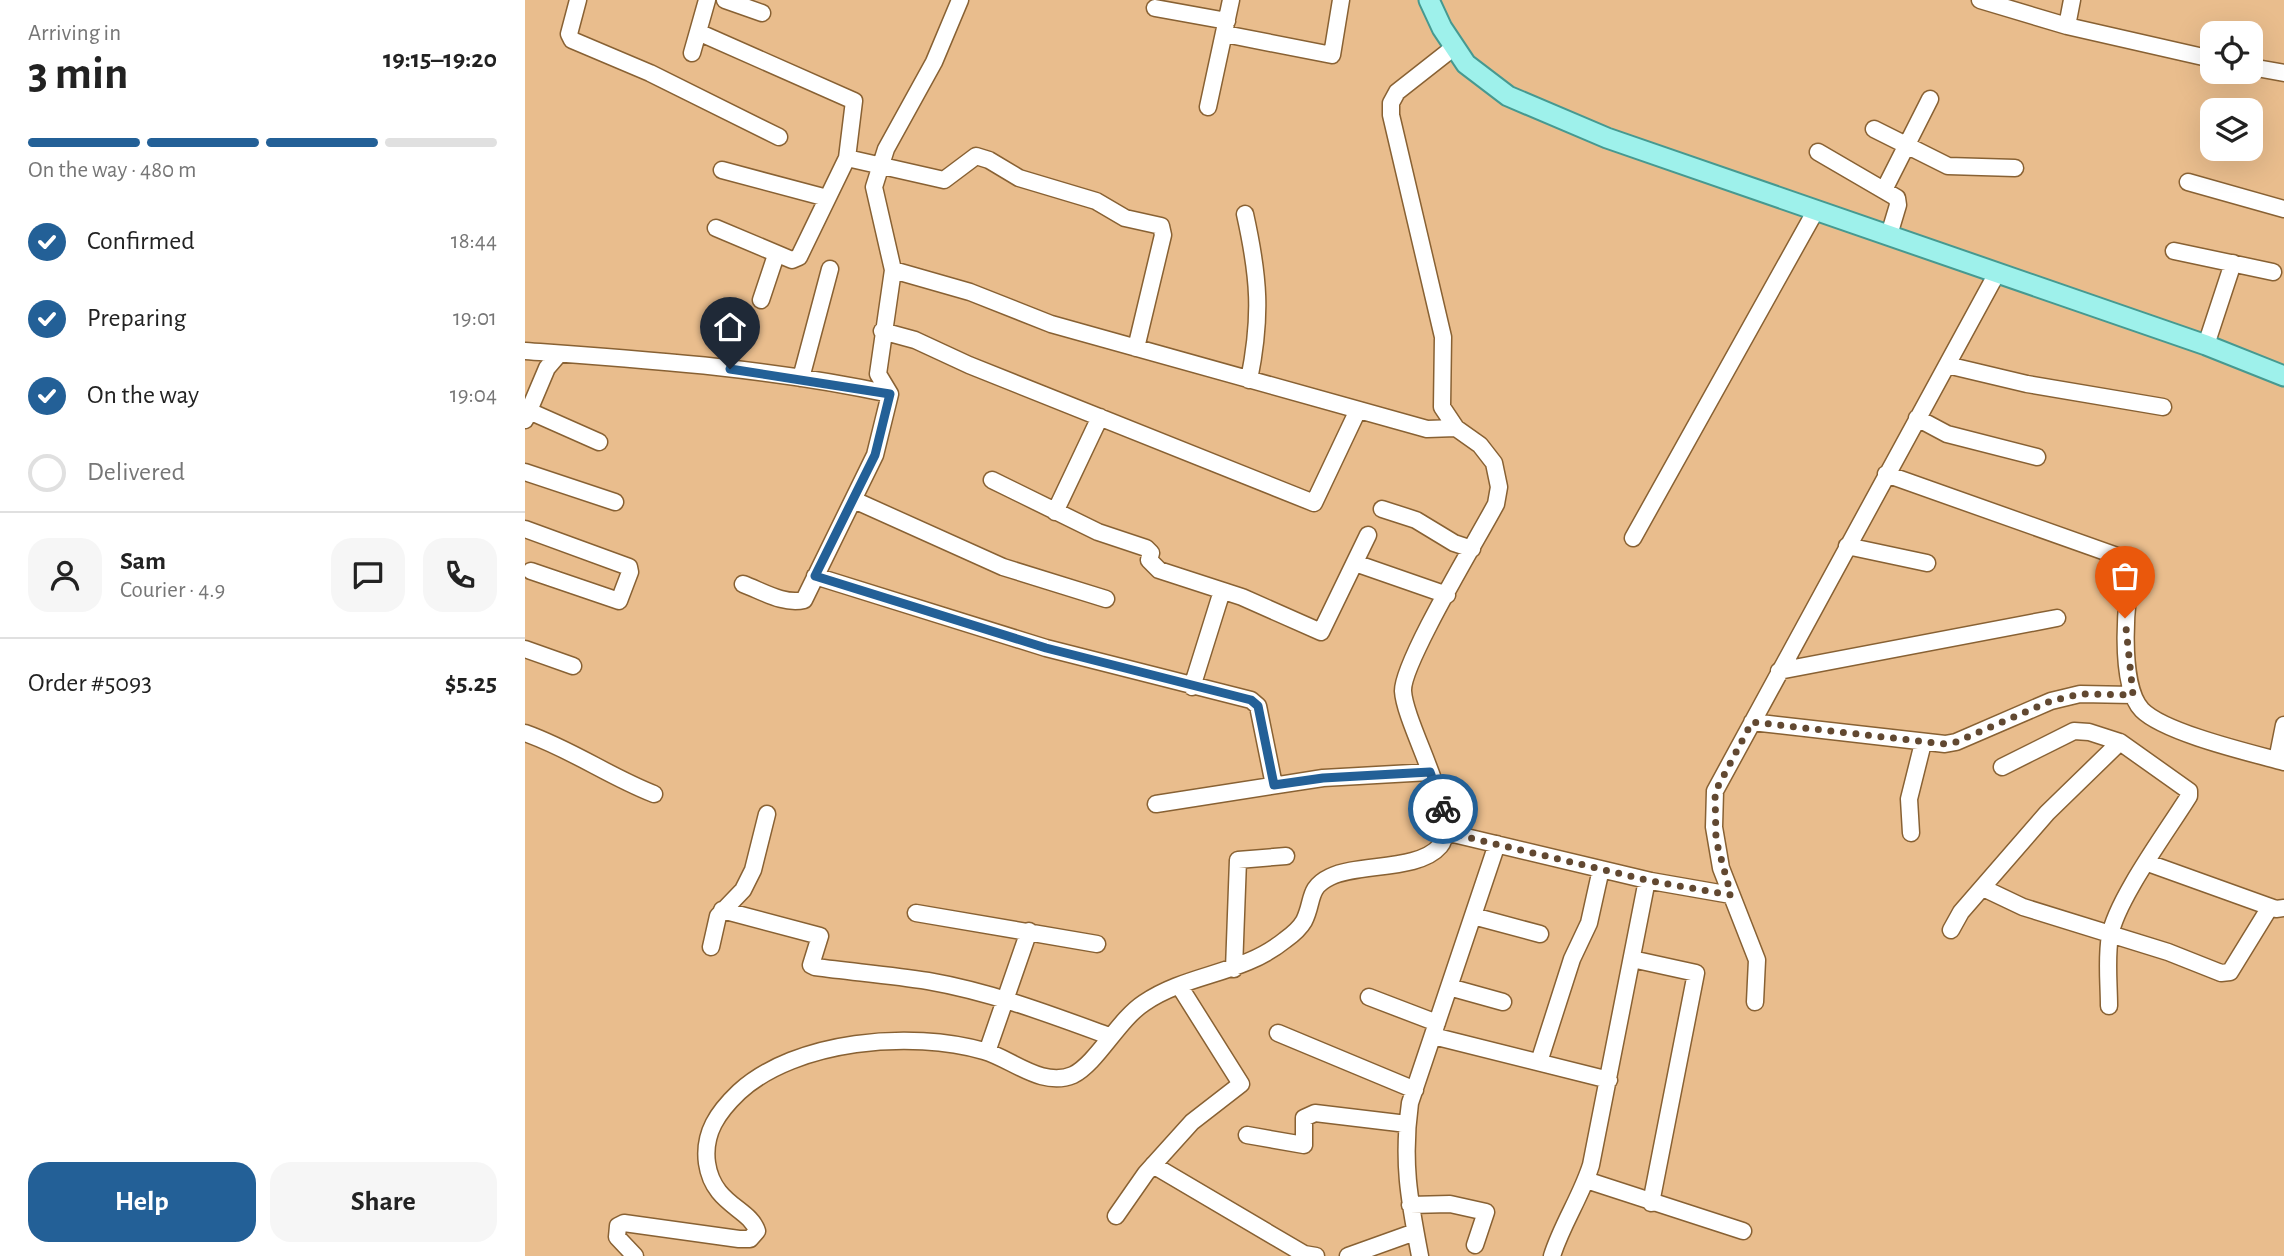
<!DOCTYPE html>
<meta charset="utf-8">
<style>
:root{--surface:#fff;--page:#f6f6f6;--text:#222;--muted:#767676;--line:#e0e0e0;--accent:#236097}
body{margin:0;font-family:"Alegreya Sans",sans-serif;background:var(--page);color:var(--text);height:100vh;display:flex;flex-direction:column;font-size:26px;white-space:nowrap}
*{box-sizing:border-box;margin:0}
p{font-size:23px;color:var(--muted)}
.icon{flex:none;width:38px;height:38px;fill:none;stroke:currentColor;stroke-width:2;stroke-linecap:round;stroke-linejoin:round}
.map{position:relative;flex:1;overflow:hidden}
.drawer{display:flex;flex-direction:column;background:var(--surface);width:525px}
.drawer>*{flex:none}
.fabs{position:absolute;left:1675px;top:21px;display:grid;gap:14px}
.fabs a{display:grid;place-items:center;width:63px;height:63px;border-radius:14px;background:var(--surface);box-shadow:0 7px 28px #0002;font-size:35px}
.pin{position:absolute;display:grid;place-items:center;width:60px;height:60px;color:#fff;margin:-72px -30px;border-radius:50% 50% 50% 0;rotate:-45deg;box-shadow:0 0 7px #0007}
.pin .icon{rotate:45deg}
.courier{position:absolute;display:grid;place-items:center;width:70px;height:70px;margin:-35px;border:5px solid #236097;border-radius:50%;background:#fff;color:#222;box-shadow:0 2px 9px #0007}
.summary em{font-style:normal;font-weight:700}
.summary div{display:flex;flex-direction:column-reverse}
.summary{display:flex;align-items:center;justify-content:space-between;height:119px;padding:0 28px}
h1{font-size:46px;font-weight:700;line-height:52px}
.bar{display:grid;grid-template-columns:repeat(4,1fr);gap:10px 7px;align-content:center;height:84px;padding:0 28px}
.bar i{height:9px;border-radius:5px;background:var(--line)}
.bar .on{background:var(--accent)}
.bar p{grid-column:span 4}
.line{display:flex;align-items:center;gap:18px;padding:0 28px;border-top:2px solid var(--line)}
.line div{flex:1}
.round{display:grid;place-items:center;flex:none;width:74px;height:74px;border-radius:21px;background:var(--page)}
ol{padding:0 28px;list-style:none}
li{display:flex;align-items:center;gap:21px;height:77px}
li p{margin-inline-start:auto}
li .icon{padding:7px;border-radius:50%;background:var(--accent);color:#fff;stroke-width:4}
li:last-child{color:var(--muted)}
li i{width:38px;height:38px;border:4px solid var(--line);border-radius:50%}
.action{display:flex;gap:14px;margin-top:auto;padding:14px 28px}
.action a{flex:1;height:80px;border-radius:21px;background:var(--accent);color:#fff;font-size:28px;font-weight:700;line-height:80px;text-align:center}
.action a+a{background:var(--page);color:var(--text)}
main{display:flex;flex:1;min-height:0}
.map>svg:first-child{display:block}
</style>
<main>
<section class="drawer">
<div class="summary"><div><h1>3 min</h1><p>Arriving in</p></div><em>19:15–19:20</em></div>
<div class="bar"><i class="on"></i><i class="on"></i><i class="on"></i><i></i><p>On the way · 480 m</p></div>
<ol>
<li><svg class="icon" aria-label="check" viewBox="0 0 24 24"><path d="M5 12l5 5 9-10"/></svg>Confirmed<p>18:44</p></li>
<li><svg class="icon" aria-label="check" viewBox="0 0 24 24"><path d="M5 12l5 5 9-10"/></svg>Preparing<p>19:01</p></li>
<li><svg class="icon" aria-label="check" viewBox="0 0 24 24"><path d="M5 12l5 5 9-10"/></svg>On the way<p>19:04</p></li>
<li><i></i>Delivered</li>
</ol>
<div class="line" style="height:126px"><a class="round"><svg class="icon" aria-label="person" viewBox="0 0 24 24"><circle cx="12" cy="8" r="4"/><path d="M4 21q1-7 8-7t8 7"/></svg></a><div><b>Sam</b><p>Courier · 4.9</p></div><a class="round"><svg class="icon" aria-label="chat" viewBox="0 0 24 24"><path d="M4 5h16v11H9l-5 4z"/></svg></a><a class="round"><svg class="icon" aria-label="phone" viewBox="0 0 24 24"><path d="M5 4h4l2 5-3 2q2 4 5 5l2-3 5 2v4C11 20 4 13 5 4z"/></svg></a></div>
<div class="line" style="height:91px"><div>Order #5093</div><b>$5.25</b></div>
<div class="action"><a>Help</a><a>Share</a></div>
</section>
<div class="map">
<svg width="1759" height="1256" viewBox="0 0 1759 1256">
<rect width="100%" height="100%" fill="#e9bd8d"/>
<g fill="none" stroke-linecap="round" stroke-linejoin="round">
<g stroke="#886133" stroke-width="19">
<path id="minor" d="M53 0 44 34 47 40 125 73 254 137
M200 0 237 13
M1455 0 1542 26 1687 59
M630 8 702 21
M1542 26 1547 0
M173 32 329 101 322 158
M700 34 807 55 816 0
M167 53 182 0
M1726 67 1759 73
M683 107 706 0
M1349 129 1423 166 1490 168
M1293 152 1372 198 1373 205 1364 235
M197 170 302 198
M1663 182 1759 209
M1359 190 1405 99
M720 214C734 277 737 316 724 380
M191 228 267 260 274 257 322 158 419 180 451 156 464 160 494 178 571 201 600 218 636 226 638 235 611 348
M1649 251 1748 272
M368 270 445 292 526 324 902 429 931 428
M236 300 251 255
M357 331 390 340 444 365 789 503 833 410
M1681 345 1708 263
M0 351C122 360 246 368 365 394
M1422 365 1502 384 1638 407
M276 378 305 269
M4 411 74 442
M1392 418 1422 434 1512 457
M0 420 22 368 34 354
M0 472 90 502
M1361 474 1609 562C1600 594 1593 685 1617 710 1640 733 1726 753 1759 762
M467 480 573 532 621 548 626 553 624 560 634 570 717 597 796 632 843 535
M329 500 478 567 581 599
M857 509 891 520 929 543 947 549
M530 512 575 417
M0 529 104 567 105 572 94 601 6 571
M1108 538 1291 210
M1322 546 1402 563
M830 563 922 595
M290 576 521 648 726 700 733 706 749 785
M218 584C237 591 259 605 279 600L350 455 365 394 353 374 368 270 349 187 361 149 409 62 435 0
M0 649 48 666
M1254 671 1532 618
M667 687 697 591
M1227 722 1420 744 1431 742 1526 701 1555 694 1608 695
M0 733C48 750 83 776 129 794
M1752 760 1759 725
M1477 767 1549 731 1564 732 1595 742
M631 804 798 778 905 772
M920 832 1126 881 1206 895
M1386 833 1384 799 1398 743
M1623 863 1751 909 1759 908
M1458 888 1498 907 1643 952 1696 973 1705 972 1745 907
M197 910 295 936 286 965 290 967C327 972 366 975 403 981 466 992 524 1014 584 1036
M391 913 572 944
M948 916 1015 934
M1426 930 1436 912 1522 813 1595 742 1664 791V796C1643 830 1591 900 1585 936 1581 958 1584 984 1584 1006
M186 947 193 916 218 890 228 870 242 814
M1107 959 1171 973 1126 1203
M709 969 713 860 761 856
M924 987 978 1002
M844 997 912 1023
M1230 1002 1232 960 1196 868 1189 827 1190 791 1472 273
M753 1033 890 1090
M908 1036 1084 1080
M462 1052 504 931
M1014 1062 1047 959 1064 923 1076 869
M722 1135 779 1145V1118L790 1113 882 1124
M628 1165 779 1254 791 1256
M1061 1180 1218 1231
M885 1205 925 1204 961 1212 950 1245
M591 1216 621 1173 667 1122 716 1084 655 987
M110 1256 92 1237 93 1226 99 1223 214 1239H225L232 1231C225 1208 188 1205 182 1163 178 1133 193 1112 214 1092 271 1040 386 1030 459 1051 487 1059 517 1088 548 1075 572 1063 593 1020 619 1003 663 973 717 975 760 940 767 935 775 928 779 921 789 901 782 888 805 877 833 863 894 871 915 846 937 820 880 726 878 691 877 663 953 538 971 504L974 487 969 463 955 445 931 428 917 407 918 337 866 115V103L872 92 928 48
M823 1256 890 1232
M895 1256C884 1199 877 1161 885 1103L972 844
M1027 1256C1037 1224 1056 1197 1066 1165L1122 880"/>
</g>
<g stroke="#469990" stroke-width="23">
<path id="major" d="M904 0 917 28 941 64 983 96 1082 138 1681 345 1759 376"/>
</g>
<use href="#minor" stroke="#fff" stroke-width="16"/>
<use href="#major" stroke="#9ef1eb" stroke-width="19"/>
</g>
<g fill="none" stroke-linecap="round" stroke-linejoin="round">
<path stroke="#614831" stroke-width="7" stroke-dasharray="0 12.6" d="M918 809 920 832 1126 881 1206 895 1191 840 1190 792 1227 722 1420 744 1431 742 1526 701 1555 694 1608 695 1600 618"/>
<path stroke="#236097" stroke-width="9" d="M205 369 365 394 350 455 290 576 521 648 726 700 733 706 749 785 798 778 905 772 918 809"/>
</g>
</svg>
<div class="fabs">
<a><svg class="icon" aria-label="locate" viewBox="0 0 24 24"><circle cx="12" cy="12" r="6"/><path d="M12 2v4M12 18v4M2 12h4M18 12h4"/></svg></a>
<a><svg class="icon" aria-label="layers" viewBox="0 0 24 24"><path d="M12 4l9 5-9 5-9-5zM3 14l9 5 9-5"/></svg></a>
</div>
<div class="pin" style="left:1600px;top:618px;background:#ea580c"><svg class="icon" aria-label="bag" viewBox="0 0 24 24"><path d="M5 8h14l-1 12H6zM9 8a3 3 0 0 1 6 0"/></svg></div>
<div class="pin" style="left:205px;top:369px;background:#1f2937"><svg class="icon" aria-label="home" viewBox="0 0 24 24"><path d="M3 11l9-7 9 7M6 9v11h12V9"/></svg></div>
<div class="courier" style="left:918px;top:809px"><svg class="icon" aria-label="bike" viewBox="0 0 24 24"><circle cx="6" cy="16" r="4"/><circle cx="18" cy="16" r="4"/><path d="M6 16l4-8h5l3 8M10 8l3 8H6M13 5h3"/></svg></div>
</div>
</main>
